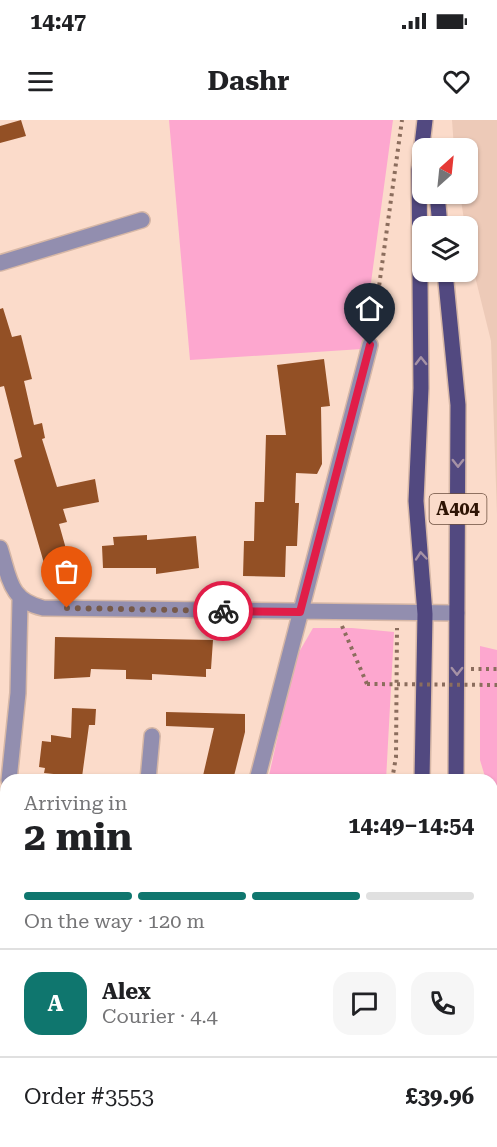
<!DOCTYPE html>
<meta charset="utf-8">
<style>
:root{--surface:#fff;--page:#f6f6f6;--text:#202124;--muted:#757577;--line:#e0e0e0;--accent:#0f766e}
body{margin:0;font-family:"Roboto Serif",serif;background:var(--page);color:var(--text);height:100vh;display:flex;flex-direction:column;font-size:22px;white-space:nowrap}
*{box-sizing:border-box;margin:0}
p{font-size:20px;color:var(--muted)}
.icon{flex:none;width:33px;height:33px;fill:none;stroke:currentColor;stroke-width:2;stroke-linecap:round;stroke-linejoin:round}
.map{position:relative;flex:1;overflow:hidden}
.sheet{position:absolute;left:0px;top:654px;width:498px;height:374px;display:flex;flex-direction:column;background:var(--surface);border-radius:18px 18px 0 0;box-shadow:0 2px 4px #0004}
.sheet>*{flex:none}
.needle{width:39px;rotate:27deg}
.controls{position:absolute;left:412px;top:18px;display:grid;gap:12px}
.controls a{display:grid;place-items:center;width:66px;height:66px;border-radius:12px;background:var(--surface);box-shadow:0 2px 4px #0004;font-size:30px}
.pin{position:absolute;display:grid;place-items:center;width:51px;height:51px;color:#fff;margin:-62px -26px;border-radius:50% 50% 50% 0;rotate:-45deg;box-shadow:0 0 6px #0007}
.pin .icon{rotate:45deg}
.courier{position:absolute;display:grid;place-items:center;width:60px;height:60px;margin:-30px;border:4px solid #e11d48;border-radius:50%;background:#fff;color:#222;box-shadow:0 2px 8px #0007}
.overview em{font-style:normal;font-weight:700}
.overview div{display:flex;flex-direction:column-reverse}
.overview{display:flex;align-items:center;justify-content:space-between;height:102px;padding:0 24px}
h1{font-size:39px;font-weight:700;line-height:45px}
.bar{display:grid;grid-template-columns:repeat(4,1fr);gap:9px 6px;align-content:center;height:72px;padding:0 24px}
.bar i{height:8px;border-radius:4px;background:var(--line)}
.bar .current{background:var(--accent)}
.bar p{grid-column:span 4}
.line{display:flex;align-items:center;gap:15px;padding:0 24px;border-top:2px solid var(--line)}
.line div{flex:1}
.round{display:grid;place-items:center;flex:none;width:63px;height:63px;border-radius:18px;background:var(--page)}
.status{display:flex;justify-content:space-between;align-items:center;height:42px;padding:0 30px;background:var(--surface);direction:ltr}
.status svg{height:16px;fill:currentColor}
header{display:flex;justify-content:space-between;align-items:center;height:78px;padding:0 24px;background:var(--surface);font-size:27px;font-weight:700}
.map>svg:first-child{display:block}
</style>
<div class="status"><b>14:47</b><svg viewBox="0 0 49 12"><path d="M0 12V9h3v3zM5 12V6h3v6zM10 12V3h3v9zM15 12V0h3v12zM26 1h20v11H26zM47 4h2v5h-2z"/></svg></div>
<header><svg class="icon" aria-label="menu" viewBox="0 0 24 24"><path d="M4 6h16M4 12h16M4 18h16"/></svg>Dashr<svg class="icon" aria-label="heart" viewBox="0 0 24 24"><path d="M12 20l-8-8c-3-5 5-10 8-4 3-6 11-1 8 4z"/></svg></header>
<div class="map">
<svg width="497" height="1027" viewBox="0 0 497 1027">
<rect width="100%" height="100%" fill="#fbdbca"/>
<path fill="#edcab8" d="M452 0H497V394L491 221 468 128V106H465L460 74H468V28H454Z"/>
<path fill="#fda7cf" d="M169 0H393L362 229 190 240Z
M313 508H352L394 512 386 660H268L295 539Z
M480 526 497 530V687L492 679V660H486L480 640Z
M30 1022H117L124 1027H25Z"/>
<path fill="#935025" d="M21 0 26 16 0 23V6Z
M3 188 12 217 21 215 32 259 24 261 34 305 42 303 45 318 42 319 57 367 95 359 99 382 63 389 67 402 59 404 70 443 46 450 14 340 22 337 4 266 0 267V189Z
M324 239 330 286 321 287 322 344 317 354 296 353 295 383H299L297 426H286L285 457 243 456 244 421H254L255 382H264L266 315H286L277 245Z
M147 415V420L196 416 199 448 156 454V448H103L102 426 114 425 113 417Z
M55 517 213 520 211 549H206V557L152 554V560L126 559V550L91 549 90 557 54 559Z
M72 588 96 589 95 605H89L82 657 44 653 45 648 39 647 42 621 51 622V615L71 618Z
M166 592 245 594V612L233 660H202L214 608 166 606Z"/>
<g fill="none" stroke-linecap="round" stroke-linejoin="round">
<g stroke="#d6b7a6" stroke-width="18">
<path id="minor" d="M0 143 142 100
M0 428C10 459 9 480 43 488L457 493
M9 660 18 573 20 480
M148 660 152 616
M257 660 370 225
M284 1022 297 1027
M365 1022 366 1027"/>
</g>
<g stroke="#d6b7a6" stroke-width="18">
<path id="major" d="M437 74 440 106
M445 152 458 285 456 660
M422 660 425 494 416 381 421 268 419 50 425 0
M492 736 497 740
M0 818H6
M0 849 6 848
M492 893 497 890"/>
</g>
<path stroke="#8b6d5d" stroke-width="4" stroke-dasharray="3 4.5" stroke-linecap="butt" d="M373 210 402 0
M342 506 367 564
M471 549H497
M392 660 396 637 397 508"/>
<use href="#minor" stroke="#928eaf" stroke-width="15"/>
<use href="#major" stroke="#524980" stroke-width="15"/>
<path stroke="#472c1b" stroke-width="4.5" stroke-dasharray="3 6" stroke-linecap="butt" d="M0 874 6 880
M0 890 6 895
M161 1022 169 1027
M179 1022 187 1027"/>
<path stroke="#8b6d5d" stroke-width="4" stroke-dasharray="3 4.5" stroke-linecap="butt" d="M367 564 497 565"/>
</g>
<defs><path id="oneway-chevron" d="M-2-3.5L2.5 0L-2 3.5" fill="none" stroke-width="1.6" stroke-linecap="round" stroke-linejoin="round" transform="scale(1.5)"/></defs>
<g stroke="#a692a5">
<use href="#oneway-chevron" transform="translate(421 241) rotate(-91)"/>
<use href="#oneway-chevron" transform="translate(458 343) rotate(90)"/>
<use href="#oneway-chevron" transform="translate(421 436) rotate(-95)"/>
<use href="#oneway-chevron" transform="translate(457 551) rotate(90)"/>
</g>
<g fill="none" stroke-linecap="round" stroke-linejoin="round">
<path stroke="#765949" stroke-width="6" stroke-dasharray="0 10.8" d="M67 488 223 491"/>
<path stroke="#e11d48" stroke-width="8" d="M223 491 300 492 370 225"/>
</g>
<g text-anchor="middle" stroke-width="6" stroke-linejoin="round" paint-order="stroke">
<rect fill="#fbdbca" stroke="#6c4f3f" stroke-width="1.5" x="429.5" y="374" width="57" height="30" rx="4.5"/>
<g font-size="18" font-weight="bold" fill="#2e1303">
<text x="458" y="395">A404</text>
</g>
</g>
</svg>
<div class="controls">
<a><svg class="needle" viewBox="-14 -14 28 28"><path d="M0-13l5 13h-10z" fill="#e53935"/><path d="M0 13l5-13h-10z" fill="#757577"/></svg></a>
<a><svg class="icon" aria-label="layers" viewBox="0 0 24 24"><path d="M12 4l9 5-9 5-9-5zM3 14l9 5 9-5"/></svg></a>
</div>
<div class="pin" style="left:67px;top:488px;background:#ea580c"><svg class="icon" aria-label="bag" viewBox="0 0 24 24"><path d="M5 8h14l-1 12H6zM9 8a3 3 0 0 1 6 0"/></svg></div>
<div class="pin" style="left:370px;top:225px;background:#1f2937"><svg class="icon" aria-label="home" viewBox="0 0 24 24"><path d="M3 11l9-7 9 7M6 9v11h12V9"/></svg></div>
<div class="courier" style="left:223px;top:491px"><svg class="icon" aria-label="bike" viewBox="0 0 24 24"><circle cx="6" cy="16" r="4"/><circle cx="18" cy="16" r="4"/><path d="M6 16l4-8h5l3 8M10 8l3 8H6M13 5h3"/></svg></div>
<section class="sheet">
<div class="overview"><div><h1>2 min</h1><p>Arriving in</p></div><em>14:49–14:54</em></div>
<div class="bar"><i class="current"></i><i class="current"></i><i class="current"></i><i></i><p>On the way · 120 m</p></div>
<div class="line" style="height:108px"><b class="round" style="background:var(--accent);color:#fff">A</b><div><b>Alex</b><p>Courier · 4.4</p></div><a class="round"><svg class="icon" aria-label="chat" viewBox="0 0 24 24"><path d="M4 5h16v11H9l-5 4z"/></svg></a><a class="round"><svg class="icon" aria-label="phone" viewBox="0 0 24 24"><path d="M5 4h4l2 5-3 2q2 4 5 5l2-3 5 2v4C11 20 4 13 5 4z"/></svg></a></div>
<div class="line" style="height:78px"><div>Order #3553</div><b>£39.96</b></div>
</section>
</div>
